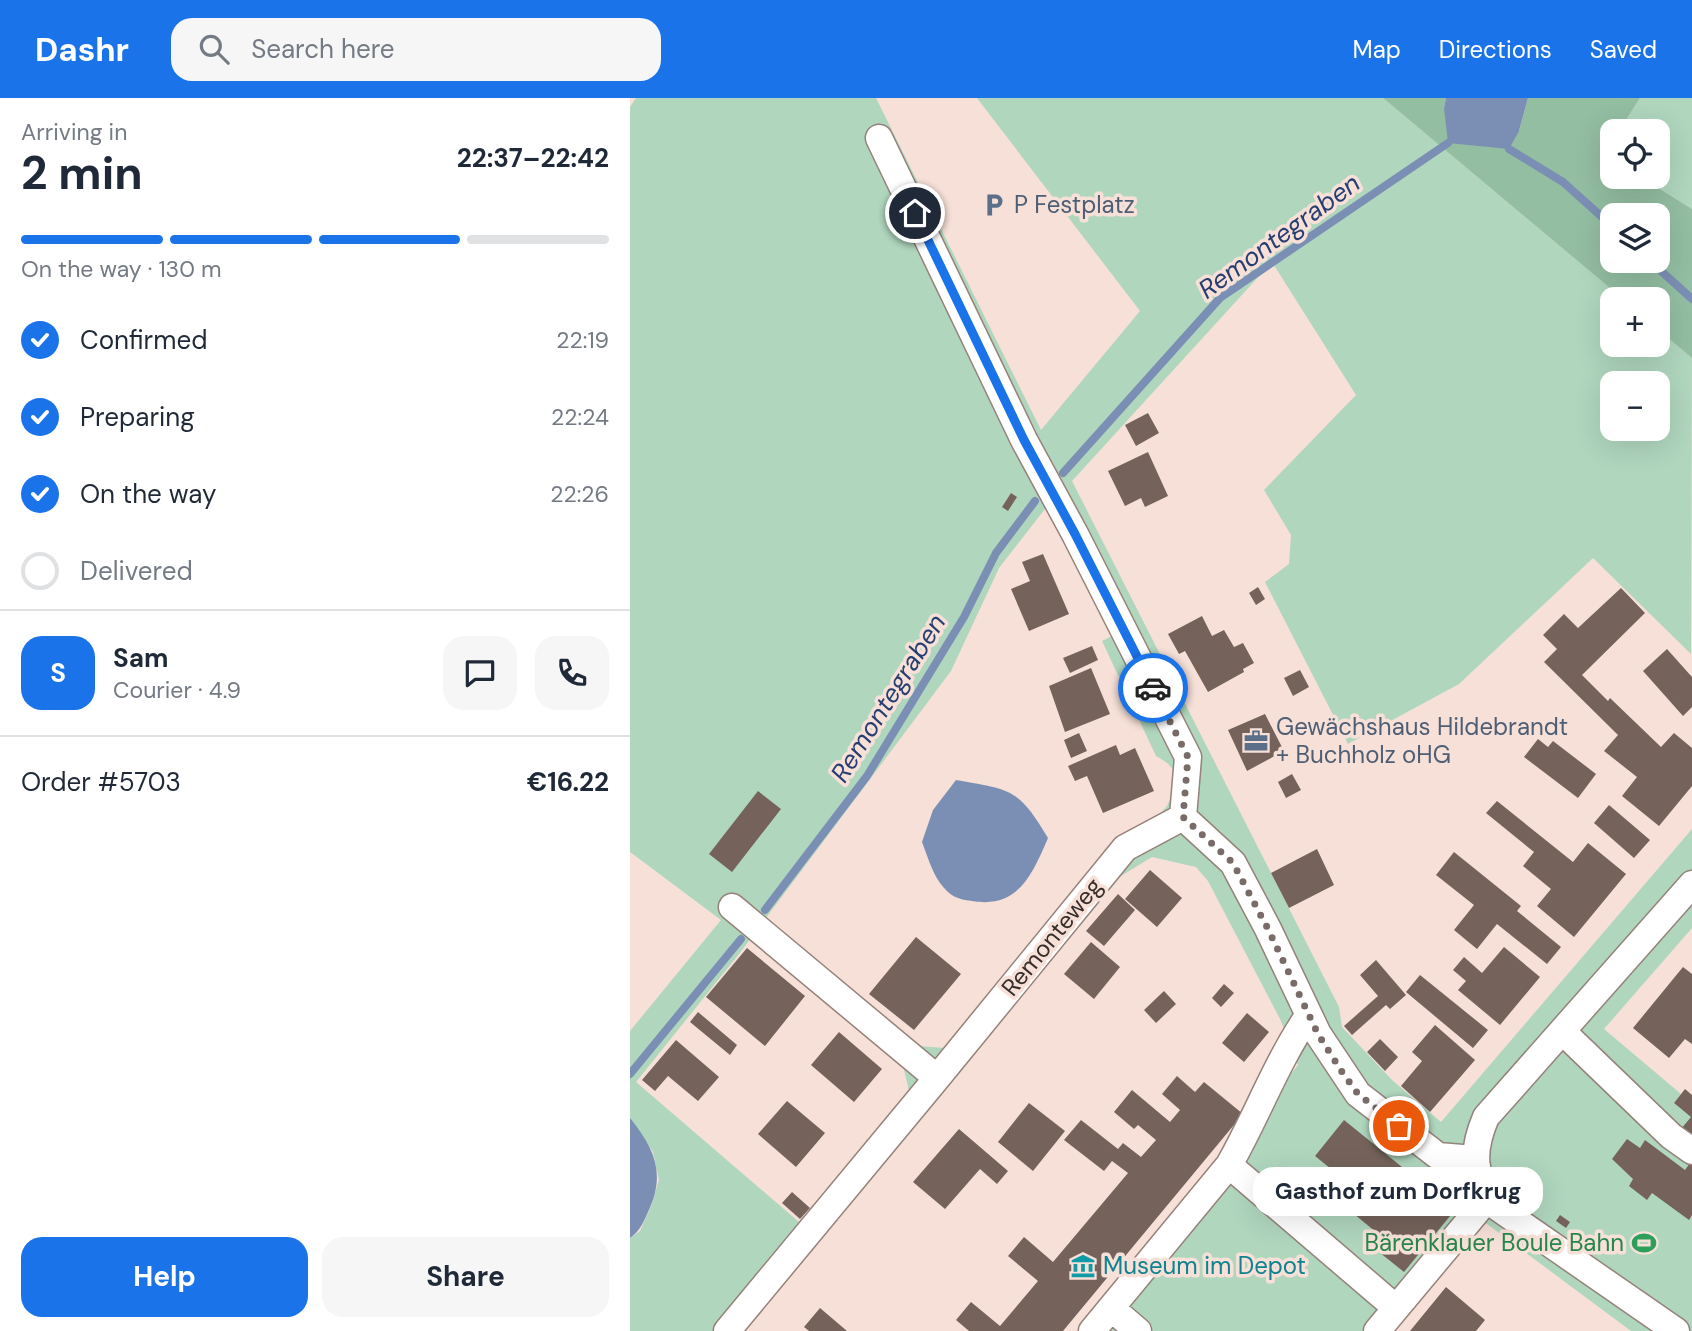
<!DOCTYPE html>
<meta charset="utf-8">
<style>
:root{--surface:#fff;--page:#f6f6f7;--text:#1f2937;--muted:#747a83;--line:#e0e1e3;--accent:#1a73e8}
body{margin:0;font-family:"DM Sans",sans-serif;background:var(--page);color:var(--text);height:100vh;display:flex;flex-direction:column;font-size:26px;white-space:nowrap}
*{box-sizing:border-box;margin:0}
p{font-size:23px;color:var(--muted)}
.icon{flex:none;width:38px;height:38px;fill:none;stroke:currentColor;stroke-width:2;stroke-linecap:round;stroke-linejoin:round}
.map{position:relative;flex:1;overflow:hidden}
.sheet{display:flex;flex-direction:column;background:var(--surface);width:630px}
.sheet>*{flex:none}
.tools{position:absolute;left:970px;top:21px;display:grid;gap:14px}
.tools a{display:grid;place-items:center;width:70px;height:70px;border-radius:14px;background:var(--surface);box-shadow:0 7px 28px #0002;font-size:35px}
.pin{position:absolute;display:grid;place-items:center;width:60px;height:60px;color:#fff;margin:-30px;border:4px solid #fff;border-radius:50%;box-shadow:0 2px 7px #0007}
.courier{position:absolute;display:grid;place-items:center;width:70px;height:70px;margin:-35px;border:5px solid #1a73e8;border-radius:50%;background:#fff;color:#222;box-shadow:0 2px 9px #0007}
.bubble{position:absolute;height:49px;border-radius:21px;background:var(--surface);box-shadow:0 7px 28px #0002;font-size:23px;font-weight:700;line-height:49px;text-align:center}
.summary em{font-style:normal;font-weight:700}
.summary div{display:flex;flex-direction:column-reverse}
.summary{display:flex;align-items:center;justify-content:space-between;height:119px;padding:0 21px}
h1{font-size:46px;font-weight:700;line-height:52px}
.bar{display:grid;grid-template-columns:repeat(4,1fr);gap:10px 7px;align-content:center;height:84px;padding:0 21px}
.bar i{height:9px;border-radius:5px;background:var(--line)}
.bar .active{background:var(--accent)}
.bar p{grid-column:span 4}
.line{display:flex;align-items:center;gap:18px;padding:0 21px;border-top:2px solid var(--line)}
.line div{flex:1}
.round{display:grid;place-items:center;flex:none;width:74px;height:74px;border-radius:21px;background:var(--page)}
ol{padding:0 21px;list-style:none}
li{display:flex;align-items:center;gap:21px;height:77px}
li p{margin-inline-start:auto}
li .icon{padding:7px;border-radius:50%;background:var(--accent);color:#fff;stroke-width:4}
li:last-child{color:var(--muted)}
li i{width:38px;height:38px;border:4px solid var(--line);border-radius:50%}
.button{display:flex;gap:14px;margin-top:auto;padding:14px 21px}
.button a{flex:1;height:80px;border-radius:21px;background:var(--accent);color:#fff;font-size:28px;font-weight:700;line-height:80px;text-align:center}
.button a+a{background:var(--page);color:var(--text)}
header{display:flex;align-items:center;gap:42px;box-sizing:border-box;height:98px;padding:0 35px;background:var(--accent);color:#fff}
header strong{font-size:33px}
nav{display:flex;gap:38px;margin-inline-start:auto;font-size:24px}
.search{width:490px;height:63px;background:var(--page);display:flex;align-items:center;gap:18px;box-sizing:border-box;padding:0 24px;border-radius:21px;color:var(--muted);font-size:26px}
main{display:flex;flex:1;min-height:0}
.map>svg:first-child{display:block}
</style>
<header>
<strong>Dashr</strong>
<div class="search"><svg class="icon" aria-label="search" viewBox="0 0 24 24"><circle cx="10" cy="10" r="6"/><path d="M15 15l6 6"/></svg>Search here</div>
<nav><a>Map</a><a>Directions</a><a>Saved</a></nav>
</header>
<main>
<section class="sheet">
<div class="summary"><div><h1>2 min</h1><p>Arriving in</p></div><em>22:37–22:42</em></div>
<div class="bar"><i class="active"></i><i class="active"></i><i class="active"></i><i></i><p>On the way · 130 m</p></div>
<ol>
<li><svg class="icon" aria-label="check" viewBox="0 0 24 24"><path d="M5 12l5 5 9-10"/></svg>Confirmed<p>22:19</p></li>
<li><svg class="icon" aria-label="check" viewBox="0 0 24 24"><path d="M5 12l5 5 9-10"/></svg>Preparing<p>22:24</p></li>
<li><svg class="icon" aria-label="check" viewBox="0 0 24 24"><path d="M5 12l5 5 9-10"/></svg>On the way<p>22:26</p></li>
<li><i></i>Delivered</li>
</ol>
<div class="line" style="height:126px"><b class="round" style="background:var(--accent);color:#fff">S</b><div><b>Sam</b><p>Courier · 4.9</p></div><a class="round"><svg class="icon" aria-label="chat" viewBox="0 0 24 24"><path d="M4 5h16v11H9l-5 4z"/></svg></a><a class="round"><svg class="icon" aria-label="phone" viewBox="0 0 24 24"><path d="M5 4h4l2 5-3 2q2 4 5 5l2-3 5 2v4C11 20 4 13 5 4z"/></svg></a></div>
<div class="line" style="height:91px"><div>Order #5703</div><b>€16.22</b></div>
<div class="button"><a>Help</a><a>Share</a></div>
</section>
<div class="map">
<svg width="1062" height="1233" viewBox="0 0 1062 1233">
<rect width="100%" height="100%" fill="#f6e0d8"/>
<path fill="#b0d6be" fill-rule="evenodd" d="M6 0H246L411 332 510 213 347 0H753L993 201H982V247H1027V231L1062 260 1061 556 963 460 829 586 718 646 635 484 659 466 661 437 634 392 726 297 642 164 442 383 709 909 712 929 762 982 811 1024 1062 731V830L974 931 1051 996 1044 1005 1062 1019V1233H1001L849 1120 756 1233H450L668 967 650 921 578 783 566 769 522 759 491 778 114 1233H0V1140L10 1133 21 1108 29 1082 23 1054 0 1020V933L91 822 0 754V9ZM982 285H1027V331H982ZM418 407 484 537 472 543 526 658C552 672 549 683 537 708L315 950 288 948 273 967 279 993 169 1124 6 984 109 856 321 573 369 470Z
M1010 0H1062V111L1011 79H1027V33H989Z"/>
<path fill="#93bea2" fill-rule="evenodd" d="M753 0H816L814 10 889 33 898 0H1010L989 33H982V45L975 56 982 61V79H1011L1062 111V260L1027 231V201H993ZM982 117H1027V163H982Z"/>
<path fill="#7b8fb4" d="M816 0H898L889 33 879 51 818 45 814 10Z
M326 682C382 692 388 690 418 740 402 777 388 811 342 803 326 801 320 798 310 785 302 774 297 757 292 744L303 712Z
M0 1020C25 1051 36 1076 18 1114 13 1125 10 1133 0 1140Z"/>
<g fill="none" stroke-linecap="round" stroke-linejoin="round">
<path stroke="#7b8fb4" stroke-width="8" d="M879 51 933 84 982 128
M1020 163 1062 201
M433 375 590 200 818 45
M135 812 237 678 334 519 366 455 405 403
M0 976 111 841"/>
</g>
<path fill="#75635b" d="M518 315 529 335 506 348 495 327Z
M518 354 538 398 515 409 511 400 495 408 478 373Z
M381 395 387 399 378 413 372 409Z
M413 456 439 516 399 533 381 491 400 483 392 464Z
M628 489 635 501 626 507 619 495Z
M991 490 1015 515 952 577 978 603 980 600 1031 649 1044 635 1062 650V688L1029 728 992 698 1007 679 974 653 988 637 914 564 927 551 913 537 934 516 948 530Z
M572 518 582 538 594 532 604 549 613 545 624 565 613 571 614 574 578 594 555 553 549 556 538 536Z
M462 548 468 562 440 575 433 560Z
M1037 551 1062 579V609L1053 618 1013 573Z
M461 570 480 616 435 634 419 588Z
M670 572 679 589 663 598 654 580Z
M635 616 654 653 617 673 598 632Z
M449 635 457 653 441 660 434 642Z
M908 641 918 649 923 643 966 676 948 700 894 659Z
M486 647 490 657 505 650 524 693 473 715 457 678 445 683 438 668Z
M662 676 671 692 656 700 648 684Z
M128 693 151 711 102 774 79 756Z
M867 703 943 764 958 745 996 776 944 839 907 808 921 791 893 768 904 754 856 715Z
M979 707 1020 742 1004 760 964 725Z
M687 751 704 787 659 810 641 775Z
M824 754 891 808 887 813 931 849 917 866 867 826 847 851 824 832 844 807 806 777Z
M520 772 552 800 527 829 495 801Z
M488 796 505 812 474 848 456 833Z
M286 839 331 876 284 932 239 896Z
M461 844 490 869 464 901 434 876Z
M874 849 910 879 870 927 828 892 836 883 823 872 834 859 852 875Z
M117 850 175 898 135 948 76 899Z
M746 862 776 897 760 911 756 907 722 937 714 928 748 898 730 877Z
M1053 869 1062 876V946L1055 941 1039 960 1003 930Z
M790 877 858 932 843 950 776 894Z
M594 886 604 895 591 909 582 900Z
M534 893 546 906 526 925 514 912Z
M68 914 107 947 100 957 60 924Z
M617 915 639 934 614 964 592 945Z
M805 927 845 962 800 1014 771 988 792 963 782 954Z
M209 934 252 971 224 1004 181 967Z
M750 941 768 959 755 973 737 954Z
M46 942 89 979 68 1003 38 978 25 993 12 982Z
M547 978 565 994 574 984 613 1016 433 1233H339L326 1222 341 1204 370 1228 408 1183 378 1158 394 1139 423 1164 498 1075 482 1063 474 1073 434 1042 451 1022 488 1051 493 1045 511 1059 526 1042 508 1027 504 1031 484 1014 502 992 540 1024 550 1012 532 996Z
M1055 991 1062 997V1040L1051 1031 1061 1019 1044 1005Z
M157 1003 195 1035 166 1069 128 1036Z
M399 1005 435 1033 403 1073 368 1044Z
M714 1022 825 1112 774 1174 744 1150 752 1139 724 1116 737 1100 685 1058Z
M329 1031 378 1073 367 1086 350 1071 315 1111 283 1084Z
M997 1041 1010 1050 1015 1042 1055 1072 1060 1065 1062 1067V1117L1059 1122 1022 1095 1017 1102 999 1088 1003 1081 982 1061Z
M162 1094 180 1110 170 1121 152 1105Z
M930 1117 940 1124 936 1130 926 1123Z
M816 1189 855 1222 846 1233H780Z
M190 1210 217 1233H179L174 1229Z"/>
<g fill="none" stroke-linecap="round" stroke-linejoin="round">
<g stroke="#95827a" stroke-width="29">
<path id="minor" d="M249 40 394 342 445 436 558 659 553 719
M553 719 603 765 638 831 688 936 728 996 808 1058 845 1061
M102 809 307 980
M932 933 1041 1038 1062 1053
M599 1067 766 1210
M481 1210 508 1233
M97 1233 307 980 495 750 553 719
M462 1233 599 1067C627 1018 646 965 678 918
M747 1233 859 1099
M1046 1233 867 1109C842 1079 841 1054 856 1019L1062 786"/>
</g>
<use href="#minor" stroke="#fff" stroke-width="26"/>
</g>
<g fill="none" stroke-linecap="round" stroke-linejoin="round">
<path stroke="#796c68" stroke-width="7" stroke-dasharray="0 12.6" d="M523 590 558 659 553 719 603 765 638 831 688 936 712 974 728 996 769 1028"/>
<path stroke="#1a73e8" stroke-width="9" d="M285 115 394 342 445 436 523 590"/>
</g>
<defs>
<g id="parking-bare" transform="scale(1.89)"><path d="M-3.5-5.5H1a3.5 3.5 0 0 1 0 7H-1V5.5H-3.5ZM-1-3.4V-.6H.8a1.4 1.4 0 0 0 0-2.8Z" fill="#5c6f8a" stroke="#f6e0d8" stroke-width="2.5" paint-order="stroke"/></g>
<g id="office-bare" transform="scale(1.89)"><path d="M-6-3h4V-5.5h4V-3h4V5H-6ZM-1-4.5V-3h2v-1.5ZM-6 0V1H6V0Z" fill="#5c6f8a" stroke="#f6e0d8" stroke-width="2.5" paint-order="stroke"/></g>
<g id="stadium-bare" transform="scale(1.89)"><path d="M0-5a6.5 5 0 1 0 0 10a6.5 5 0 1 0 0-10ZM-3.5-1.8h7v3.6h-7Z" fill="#2e9e5b" stroke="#f6e0d8" stroke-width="2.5" paint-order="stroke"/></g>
<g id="museum-bare" transform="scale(1.89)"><path d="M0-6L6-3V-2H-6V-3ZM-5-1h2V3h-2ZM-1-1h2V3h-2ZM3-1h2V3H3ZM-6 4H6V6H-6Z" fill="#0f9aa8" stroke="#f6e0d8" stroke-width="2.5" paint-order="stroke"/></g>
</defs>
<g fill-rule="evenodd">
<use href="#parking-bare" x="364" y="107"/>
<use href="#office-bare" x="626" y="643"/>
<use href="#stadium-bare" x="1014" y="1145"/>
<use href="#museum-bare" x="453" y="1168"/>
</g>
<g text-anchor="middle" stroke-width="7" stroke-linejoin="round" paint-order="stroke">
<g font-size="24" fill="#4e5e75" stroke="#f6e0d8" text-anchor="start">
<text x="384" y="115">P Festplatz</text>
<text x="646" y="637">Gewächshaus Hildebrandt<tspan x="646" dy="28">+ Buchholz oHG</tspan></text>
</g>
<g font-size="24" fill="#362e2b" stroke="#f6e0d8">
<text transform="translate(422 839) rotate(-51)" y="8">Remonteweg</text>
</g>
<g font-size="24" fill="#27864d" stroke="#f6e0d8" text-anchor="end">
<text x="994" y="1153">Bärenklauer Boule Bahn</text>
</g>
<g font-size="24" fill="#0d838f" stroke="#f6e0d8" text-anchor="start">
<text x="473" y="1176">Museum im Depot</text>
</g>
<g font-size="26" font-style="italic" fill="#263e70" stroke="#f6e0d8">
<text transform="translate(649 138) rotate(-36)" y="9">Remontegraben</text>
<text transform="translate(258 600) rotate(-58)" y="9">Remontegraben</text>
</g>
</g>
</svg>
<div class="tools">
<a><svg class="icon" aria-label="locate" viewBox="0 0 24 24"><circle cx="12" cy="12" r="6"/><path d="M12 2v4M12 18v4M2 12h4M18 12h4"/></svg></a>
<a><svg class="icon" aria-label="layers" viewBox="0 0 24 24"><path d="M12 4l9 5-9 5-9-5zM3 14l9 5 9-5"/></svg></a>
<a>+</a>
<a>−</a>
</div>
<div class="pin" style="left:769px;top:1028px;background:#ea580c"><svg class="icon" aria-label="bag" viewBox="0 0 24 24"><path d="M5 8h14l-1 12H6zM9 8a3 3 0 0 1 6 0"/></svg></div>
<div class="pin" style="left:285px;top:115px;background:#1f2937"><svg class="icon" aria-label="home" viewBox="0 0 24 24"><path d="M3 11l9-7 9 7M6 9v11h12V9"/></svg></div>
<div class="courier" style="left:523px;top:590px"><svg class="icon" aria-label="car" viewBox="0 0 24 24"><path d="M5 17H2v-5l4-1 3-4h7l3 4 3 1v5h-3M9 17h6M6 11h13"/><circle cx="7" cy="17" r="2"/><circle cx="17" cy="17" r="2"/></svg></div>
<div class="bubble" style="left:623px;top:1069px;width:290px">Gasthof zum Dorfkrug</div>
</div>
</main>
